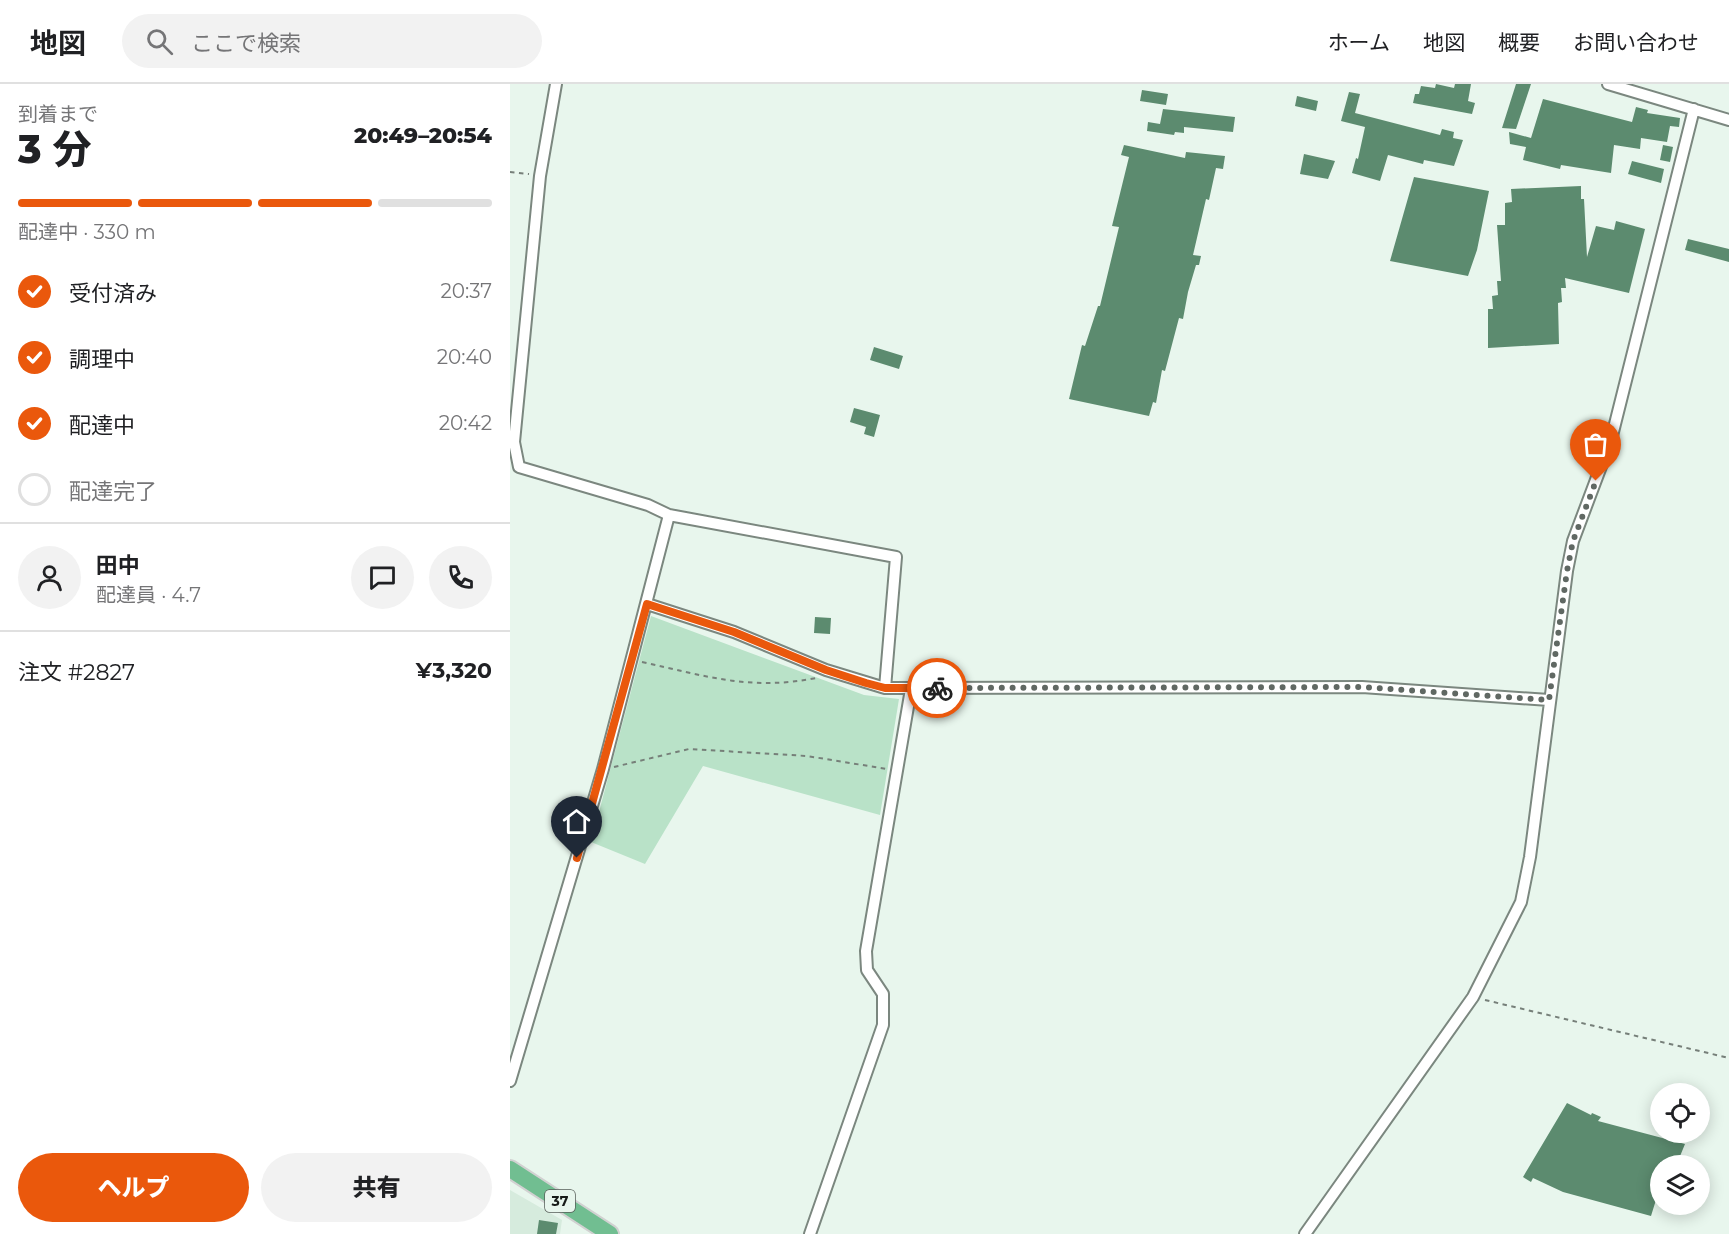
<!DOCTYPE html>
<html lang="ja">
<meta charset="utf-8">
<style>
:root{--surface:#fff;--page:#f2f2f2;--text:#202124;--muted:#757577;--line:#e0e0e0;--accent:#ea580c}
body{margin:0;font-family:Montserrat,"Noto Sans JP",sans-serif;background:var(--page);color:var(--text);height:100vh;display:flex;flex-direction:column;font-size:22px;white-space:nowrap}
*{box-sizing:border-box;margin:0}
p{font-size:20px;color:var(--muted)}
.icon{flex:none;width:33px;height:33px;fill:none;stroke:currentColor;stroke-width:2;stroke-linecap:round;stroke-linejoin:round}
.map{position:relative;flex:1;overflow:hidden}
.panel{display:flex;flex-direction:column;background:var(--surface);width:510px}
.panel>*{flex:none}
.fabs{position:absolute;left:1140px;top:999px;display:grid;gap:12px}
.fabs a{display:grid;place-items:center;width:60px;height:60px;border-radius:50%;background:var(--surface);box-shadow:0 3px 15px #0003;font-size:30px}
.pin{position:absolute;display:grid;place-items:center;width:51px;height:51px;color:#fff;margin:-62px -26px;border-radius:50% 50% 50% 0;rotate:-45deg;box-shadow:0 0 6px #0007}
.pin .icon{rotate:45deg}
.courier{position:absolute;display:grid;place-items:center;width:60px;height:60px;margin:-30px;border:4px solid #ea580c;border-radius:50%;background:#fff;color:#222;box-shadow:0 2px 8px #0007}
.headline em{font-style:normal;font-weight:800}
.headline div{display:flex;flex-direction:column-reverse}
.headline{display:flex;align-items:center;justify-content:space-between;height:102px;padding:0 18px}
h1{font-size:39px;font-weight:800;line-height:45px}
.bar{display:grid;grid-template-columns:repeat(4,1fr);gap:9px 6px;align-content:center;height:72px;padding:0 18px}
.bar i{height:8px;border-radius:4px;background:var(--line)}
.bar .on{background:var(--accent)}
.bar p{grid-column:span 4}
.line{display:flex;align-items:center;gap:15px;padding:0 18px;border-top:2px solid var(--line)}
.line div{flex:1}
.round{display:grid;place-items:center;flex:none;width:63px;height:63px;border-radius:32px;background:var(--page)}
ol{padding:0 18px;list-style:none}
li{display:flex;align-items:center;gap:18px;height:66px}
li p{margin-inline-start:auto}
li .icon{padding:6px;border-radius:50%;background:var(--accent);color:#fff;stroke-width:4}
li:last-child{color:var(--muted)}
li i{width:33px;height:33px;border:3px solid var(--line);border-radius:50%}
.cta{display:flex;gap:12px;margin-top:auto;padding:12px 18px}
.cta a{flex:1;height:69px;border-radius:36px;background:var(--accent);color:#fff;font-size:24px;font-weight:800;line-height:69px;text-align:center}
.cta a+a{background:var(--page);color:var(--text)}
header{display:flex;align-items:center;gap:36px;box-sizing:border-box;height:84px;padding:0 30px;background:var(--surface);border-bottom:2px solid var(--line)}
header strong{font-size:28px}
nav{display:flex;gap:33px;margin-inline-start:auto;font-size:21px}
.search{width:420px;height:54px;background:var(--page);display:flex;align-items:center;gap:15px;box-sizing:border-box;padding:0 21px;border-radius:33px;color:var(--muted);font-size:22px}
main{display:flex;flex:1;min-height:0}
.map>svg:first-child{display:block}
</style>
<header>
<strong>地図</strong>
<div class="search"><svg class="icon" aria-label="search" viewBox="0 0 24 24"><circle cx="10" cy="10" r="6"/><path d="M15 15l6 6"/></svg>ここで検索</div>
<nav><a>ホーム</a><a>地図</a><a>概要</a><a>お問い合わせ</a></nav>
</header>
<main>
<section class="panel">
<div class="headline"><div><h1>3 分</h1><p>到着まで</p></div><em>20:49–20:54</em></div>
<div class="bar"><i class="on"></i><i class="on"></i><i class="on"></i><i></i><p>配達中 · 330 m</p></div>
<ol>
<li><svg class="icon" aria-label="check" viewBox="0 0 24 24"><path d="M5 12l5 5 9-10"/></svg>受付済み<p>20:37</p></li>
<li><svg class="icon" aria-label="check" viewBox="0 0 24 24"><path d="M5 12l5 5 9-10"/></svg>調理中<p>20:40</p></li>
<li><svg class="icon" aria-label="check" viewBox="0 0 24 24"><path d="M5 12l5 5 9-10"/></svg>配達中<p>20:42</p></li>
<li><i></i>配達完了</li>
</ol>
<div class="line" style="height:108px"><a class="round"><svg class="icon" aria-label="person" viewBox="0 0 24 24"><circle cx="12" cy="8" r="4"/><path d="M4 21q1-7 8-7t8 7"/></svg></a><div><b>田中</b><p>配達員 · 4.7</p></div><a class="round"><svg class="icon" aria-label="chat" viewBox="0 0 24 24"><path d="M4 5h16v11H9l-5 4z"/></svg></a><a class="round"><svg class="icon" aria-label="phone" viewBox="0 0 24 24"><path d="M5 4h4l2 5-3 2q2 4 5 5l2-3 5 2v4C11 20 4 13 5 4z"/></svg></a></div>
<div class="line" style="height:78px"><div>注文 #2827</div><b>¥3,320</b></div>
<div class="cta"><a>ヘルプ</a><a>共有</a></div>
</section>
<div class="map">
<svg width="1219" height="1150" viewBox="0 0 1219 1150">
<rect width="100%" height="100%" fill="#e8f6ed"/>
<path fill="#d6ebdd" d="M0 1106 52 1136 50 1150H0Z"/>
<path fill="#b9e2c8" d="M141 532 354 611 389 615 370 731 193 682 135 780 81 758Z"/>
<path fill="#5c8b6f" d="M926 0 944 4 945 0H961L958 17 965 19 962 30 903 19 905 10H909L911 2 925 4Z
M1006 0H1021L1006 45 992 44Z
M632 6 658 10 656 21 630 17Z
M839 8 850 10 845 29 930 51 932 45 944 48 943 54 953 56 944 82 914 76 913 80 878 71 870 97 842 89 846 74 848 75 855 43 831 37Z
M787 12 808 17 806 27 785 22Z
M1033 15 1122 38 1126 23 1138 26 1137 29 1170 34 1169 43 1160 42 1157 58 1131 54 1130 65 1104 61 1101 89 1051 81 1050 85 1013 76 1016 63 1000 60 999 48 1021 54Z
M653 25 725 33 723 48 674 43V49L665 48 664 51 637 47 638 38 650 40Z
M614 61 675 74 676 68 715 72 713 85 706 84 699 116 696 115 683 171 691 172 689 181H686L678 208 673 235 669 234 655 287 652 286 646 319 643 318 639 332 559 315 572 261 575 262 588 222H590L609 143 602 142 619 73 611 71Z
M1153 61 1163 63 1160 78 1150 76Z
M794 70 825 77 818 95 790 90Z
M1122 77 1154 85 1151 99 1118 90Z
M904 93 979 107 967 166 958 192 880 177Z
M1071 102V115H1074L1077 173 1086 142 1104 146 1106 137 1135 145 1119 209 1055 194 1056 204H1051L1052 218 1048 219 1049 260 978 264V225H983L982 212 988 211 987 197H991L987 141H995V119L1002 118 1001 105Z
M1178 155 1219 165V178L1175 166Z
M364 263 393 272 389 285 360 276Z
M344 324 370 331 364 353 354 350 356 343 340 338Z
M305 533 321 534 320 550 304 549Z
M1057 1019 1081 1031 1082 1029 1091 1033 1088 1037 1175 1060 1166 1082 1150 1078V1103L1141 1132 1053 1108 1023 1094 1021 1098 1013 1093Z
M29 1136 48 1139 46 1150H27Z"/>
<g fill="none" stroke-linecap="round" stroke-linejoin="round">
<g stroke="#7b877f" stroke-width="14">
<path id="minor" d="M46 0 30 92 4 358 9 383 138 421 159 431 386 473 375 604
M1098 0 1219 36
M137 520 224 548 316 586 375 604 852 603 1039 616
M0 997 93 685 159 431
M300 1150 373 941V910L357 886 356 867 401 605
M795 1150 963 913 1011 818 1020 773 1057 487 1063 457 1101 356 1184 25"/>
</g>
<g stroke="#d1d1d1" stroke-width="20">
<path id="highway" d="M0 1085 100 1150"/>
</g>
<path stroke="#767f79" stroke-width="2" stroke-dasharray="4.5 4.5" stroke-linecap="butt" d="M0 88 19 90
M132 578C195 592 241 607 306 594
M104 683 179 665 297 672 377 685
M975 916 1219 974"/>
<use href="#minor" stroke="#fff" stroke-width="10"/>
<use href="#highway" stroke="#71be91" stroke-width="16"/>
</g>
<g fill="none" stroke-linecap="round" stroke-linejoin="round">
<path stroke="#606863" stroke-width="6" stroke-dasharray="0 10.8" d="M427 604 852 603 1039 616 1057 487 1063 457 1086 397"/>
<path stroke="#ea580c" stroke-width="8" d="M67 774 137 520 224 548 316 586 356 599 375 604H427"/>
</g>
<g text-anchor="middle" stroke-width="5" stroke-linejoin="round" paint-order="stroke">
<rect fill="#e8f6ed" stroke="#565d58" stroke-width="1.5" x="35" y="1106" width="30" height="22" rx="4.5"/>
<g font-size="14" font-weight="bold" fill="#171b18">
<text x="50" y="1122">37</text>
</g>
</g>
</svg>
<div class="fabs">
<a><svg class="icon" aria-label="locate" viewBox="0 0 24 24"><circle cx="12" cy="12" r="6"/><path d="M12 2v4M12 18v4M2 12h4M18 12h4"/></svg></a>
<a><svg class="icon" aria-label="layers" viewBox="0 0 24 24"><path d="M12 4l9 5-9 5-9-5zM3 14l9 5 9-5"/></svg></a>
</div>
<div class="pin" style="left:1086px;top:397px;background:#ea580c"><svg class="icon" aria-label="bag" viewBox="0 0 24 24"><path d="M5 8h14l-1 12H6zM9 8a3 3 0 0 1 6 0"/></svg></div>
<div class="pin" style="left:67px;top:774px;background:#1f2937"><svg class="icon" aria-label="home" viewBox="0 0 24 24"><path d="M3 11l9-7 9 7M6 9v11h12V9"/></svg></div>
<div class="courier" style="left:427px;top:604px"><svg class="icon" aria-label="bike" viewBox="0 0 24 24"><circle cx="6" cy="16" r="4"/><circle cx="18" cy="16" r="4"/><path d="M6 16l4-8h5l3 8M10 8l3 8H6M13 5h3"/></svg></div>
</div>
</main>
